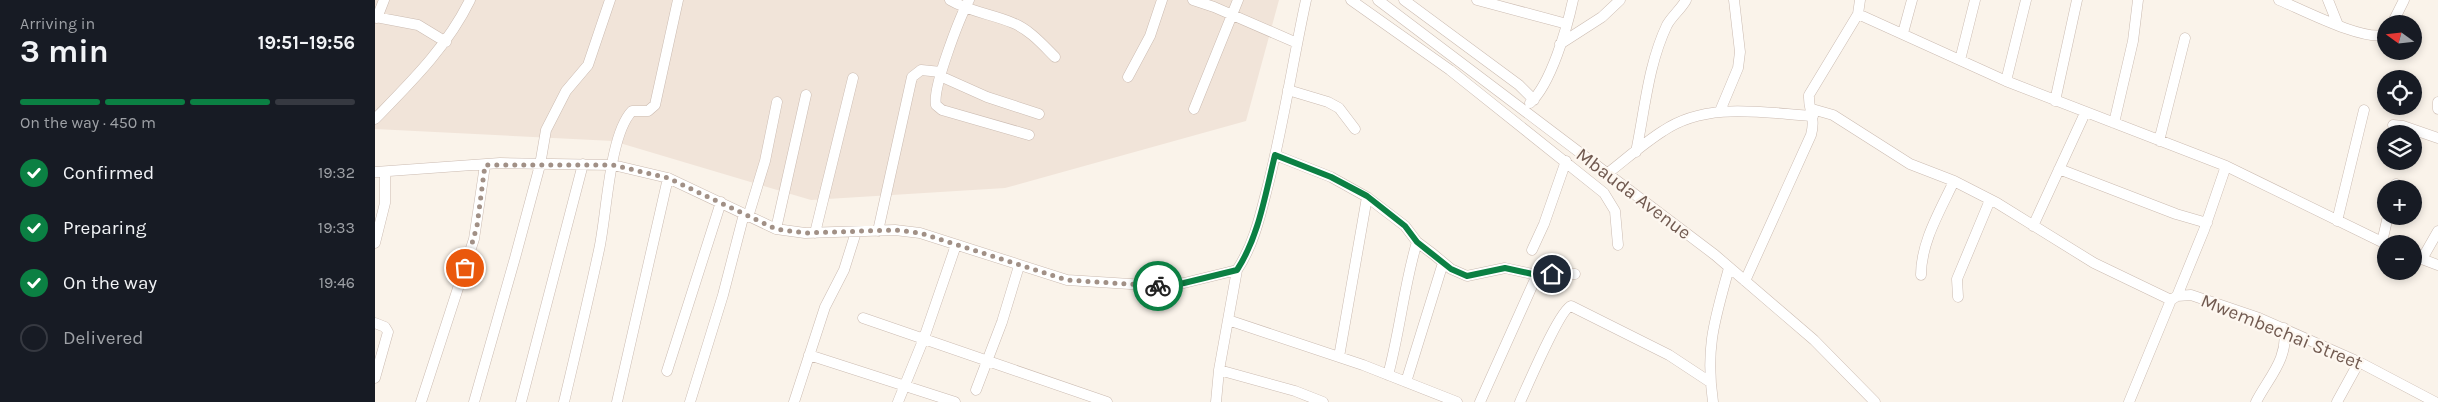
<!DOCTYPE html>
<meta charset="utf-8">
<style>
:root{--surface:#171b24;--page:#242831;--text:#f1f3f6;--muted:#9ea1a6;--line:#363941;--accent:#0b8043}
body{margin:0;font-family:Karla,sans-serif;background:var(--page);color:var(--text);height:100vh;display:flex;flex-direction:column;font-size:19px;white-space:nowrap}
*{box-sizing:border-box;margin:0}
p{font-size:16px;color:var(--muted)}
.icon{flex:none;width:28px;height:28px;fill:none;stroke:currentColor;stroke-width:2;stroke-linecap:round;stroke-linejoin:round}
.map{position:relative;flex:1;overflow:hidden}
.details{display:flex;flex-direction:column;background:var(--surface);width:375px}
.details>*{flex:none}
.needle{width:32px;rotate:285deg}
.controls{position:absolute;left:2002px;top:15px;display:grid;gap:10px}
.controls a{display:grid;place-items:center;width:45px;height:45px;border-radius:50%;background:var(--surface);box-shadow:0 2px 8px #0003;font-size:25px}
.pin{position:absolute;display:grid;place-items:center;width:42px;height:42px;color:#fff;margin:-21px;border:2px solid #fff;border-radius:50%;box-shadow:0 1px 5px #0007}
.courier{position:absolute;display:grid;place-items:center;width:50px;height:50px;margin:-25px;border:4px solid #0b8043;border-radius:50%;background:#fff;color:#222;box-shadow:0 1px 6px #0007}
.headline em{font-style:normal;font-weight:700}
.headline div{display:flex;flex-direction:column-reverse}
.headline{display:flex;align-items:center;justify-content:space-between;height:85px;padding:0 20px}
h1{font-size:32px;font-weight:700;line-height:38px}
.bar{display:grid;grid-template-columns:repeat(4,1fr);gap:8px 5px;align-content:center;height:60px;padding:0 20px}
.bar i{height:6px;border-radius:4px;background:var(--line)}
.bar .active{background:var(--accent)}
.bar p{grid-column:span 4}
ol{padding:0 20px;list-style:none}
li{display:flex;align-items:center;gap:15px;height:55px}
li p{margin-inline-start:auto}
li .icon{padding:5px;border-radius:50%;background:var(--accent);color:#fff;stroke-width:4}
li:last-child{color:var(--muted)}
li i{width:28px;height:28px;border:2px solid var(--line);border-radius:50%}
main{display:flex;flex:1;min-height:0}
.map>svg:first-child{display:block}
</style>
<main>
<section class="details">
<div class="headline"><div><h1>3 min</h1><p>Arriving in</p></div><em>19:51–19:56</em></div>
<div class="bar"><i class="active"></i><i class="active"></i><i class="active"></i><i></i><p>On the way · 450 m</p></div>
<ol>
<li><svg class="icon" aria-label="check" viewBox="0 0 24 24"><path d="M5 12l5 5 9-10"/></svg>Confirmed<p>19:32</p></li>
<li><svg class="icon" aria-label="check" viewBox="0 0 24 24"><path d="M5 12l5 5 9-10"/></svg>Preparing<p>19:33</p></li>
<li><svg class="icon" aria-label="check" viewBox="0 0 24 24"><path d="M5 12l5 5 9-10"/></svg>On the way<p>19:46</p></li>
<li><i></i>Delivered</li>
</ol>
</section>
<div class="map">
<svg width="2063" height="402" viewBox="0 0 2063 402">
<rect width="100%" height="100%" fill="#faf3ea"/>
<path fill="#f1e4d9" d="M0 0H904L871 121 630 188 436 200 238 141 0 129Z"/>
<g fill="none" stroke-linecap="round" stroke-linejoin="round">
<g stroke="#cbbbb1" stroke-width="11">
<path id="minor" d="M575 0C595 12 617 14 638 23 655 30 667 44 680 57
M594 0C585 17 557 88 561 105L567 110 654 135
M818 0 839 7 922 43
M976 0 1075 70 1229 193 1240 211 1243 245
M1003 0 1340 255 1439 340 1500 402
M1029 0 1144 85 1159 100
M1102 0 1192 24
M1904 0C1926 9 1991 43 2011 34
M1953 0 1963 25
M1483 14 1631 81 1851 166 2011 244
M0 17 43 25 71 42
M2 18 9 0
M2017 24 2029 0
M1528 33 1537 0
M1185 44 1227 17 1245 0
M1585 60 1600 0
M565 76 612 97 664 114
M753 77 775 36 787 0
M1631 81 1651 0
M913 90 953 102 964 108 980 129
M1680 101 1702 0
M2063 102V109
M1155 103C1176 84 1192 28 1198 0
M819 109 863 0
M1437 109 1458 115 1535 164 1579 181 1622 203 1719 263 1796 300
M1345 111 1363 68 1365 52 1359 0
M0 119C36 82 72 47 95 0
M1739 123 1758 41 1763 0
M2018 125 2028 126 2063 138
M1784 141 1810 38
M1261 152C1270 109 1273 65 1292 25 1297 16 1306 9 1311 0
M900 155 956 177 992 197 1030 226 1042 242 1058 254 1076 269 1092 276 1130 268 1162 275 1200 274
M1684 169 1801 214 1832 223
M0 172 125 163 238 165 293 178 401 229 430 233 520 230 545 233 692 280 787 286 809 283 862 270C880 243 886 212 894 181 909 121 918 60 931 0
M1233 173C1251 159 1269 143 1288 131 1332 101 1389 113 1438 116
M2020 189 2021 184
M373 217 390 161 402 102
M1962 221 1989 110
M1658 226 1710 113
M401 229 431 95
M503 231 537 77 546 70 566 72
M440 233 478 78
M2007 242 2013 216
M0 243 10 203V172
M1157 250 1169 224 1191 161
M2039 256 2063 265
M2047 259 2063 231
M1546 275C1546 242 1565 211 1579 181
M1370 281 1436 135C1441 117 1433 110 1434 95L1483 14 1485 0
M1802 296 1829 230 1851 166
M1583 297 1582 279 1615 200
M488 318 732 402
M853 320 988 365 1082 402
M0 323 10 327 13 332 0 378
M434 355 580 402
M964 357 992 197
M844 370 920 391 948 402
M292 371 346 202
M1013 375C1025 331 1029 285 1042 242
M1031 382 1068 263
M601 390 627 322 644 266
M46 402 99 239 110 165
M99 402 140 258 165 165 171 130 191 91 213 65 235 0
M146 402 208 164
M189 402C201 351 213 301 224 250 232 214 234 135 257 111H273L280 105 303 0
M242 402 293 178
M315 402 348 295 369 214
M419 402 450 307 469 270 481 232
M523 402 549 338 581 245
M841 402 844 370 862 270
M1105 402 1162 275
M1145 402C1152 387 1185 309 1196 306L1294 355 1335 382
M1338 402C1330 347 1340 319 1354 268
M1754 402 1796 300 1802 296 1816 295 1884 318 1984 362 2060 402
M1881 402C1894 377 1914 358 1909 328
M1962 402 1984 362"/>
</g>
<use href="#minor" stroke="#fff" stroke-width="10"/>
</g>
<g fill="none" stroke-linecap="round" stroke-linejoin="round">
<path stroke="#a19086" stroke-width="5" stroke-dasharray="0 9" d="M90 268 102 226 110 165H238L293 178 401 229 430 233 520 230 545 233 692 280 783 286"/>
<path stroke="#0b8043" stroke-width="6" d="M783 286 809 283 862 270C884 236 890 195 900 155L956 177 992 196 1030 226 1042 242 1076 269 1092 276 1130 268 1162 275 1177 274"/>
</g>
<g text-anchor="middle" stroke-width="4.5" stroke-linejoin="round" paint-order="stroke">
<g font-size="19" fill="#715a50" stroke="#fdf7f0">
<text transform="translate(1259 193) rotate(37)" y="7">Mbauda Avenue</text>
<text transform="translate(1907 331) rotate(22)" y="7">Mwembechai Street</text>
</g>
</g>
</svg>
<div class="controls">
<a><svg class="needle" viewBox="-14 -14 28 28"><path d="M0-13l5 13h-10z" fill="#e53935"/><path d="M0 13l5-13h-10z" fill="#9ea1a6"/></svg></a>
<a><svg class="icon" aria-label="locate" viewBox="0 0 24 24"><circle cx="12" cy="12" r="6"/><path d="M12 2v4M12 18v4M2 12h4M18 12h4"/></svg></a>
<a><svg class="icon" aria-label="layers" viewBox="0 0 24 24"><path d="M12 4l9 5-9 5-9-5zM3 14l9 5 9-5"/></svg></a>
<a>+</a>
<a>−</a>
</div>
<div class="pin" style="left:90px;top:268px;background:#ea580c"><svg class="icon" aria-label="bag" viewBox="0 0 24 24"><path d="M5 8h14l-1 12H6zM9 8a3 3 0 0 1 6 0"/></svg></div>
<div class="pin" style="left:1177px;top:274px;background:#1f2937"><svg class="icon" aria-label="home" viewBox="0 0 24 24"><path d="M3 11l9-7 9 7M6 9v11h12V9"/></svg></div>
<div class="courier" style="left:783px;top:286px"><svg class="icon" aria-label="bike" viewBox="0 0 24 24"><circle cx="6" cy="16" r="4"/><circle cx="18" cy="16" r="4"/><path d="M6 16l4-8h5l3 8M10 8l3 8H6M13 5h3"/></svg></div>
</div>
</main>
